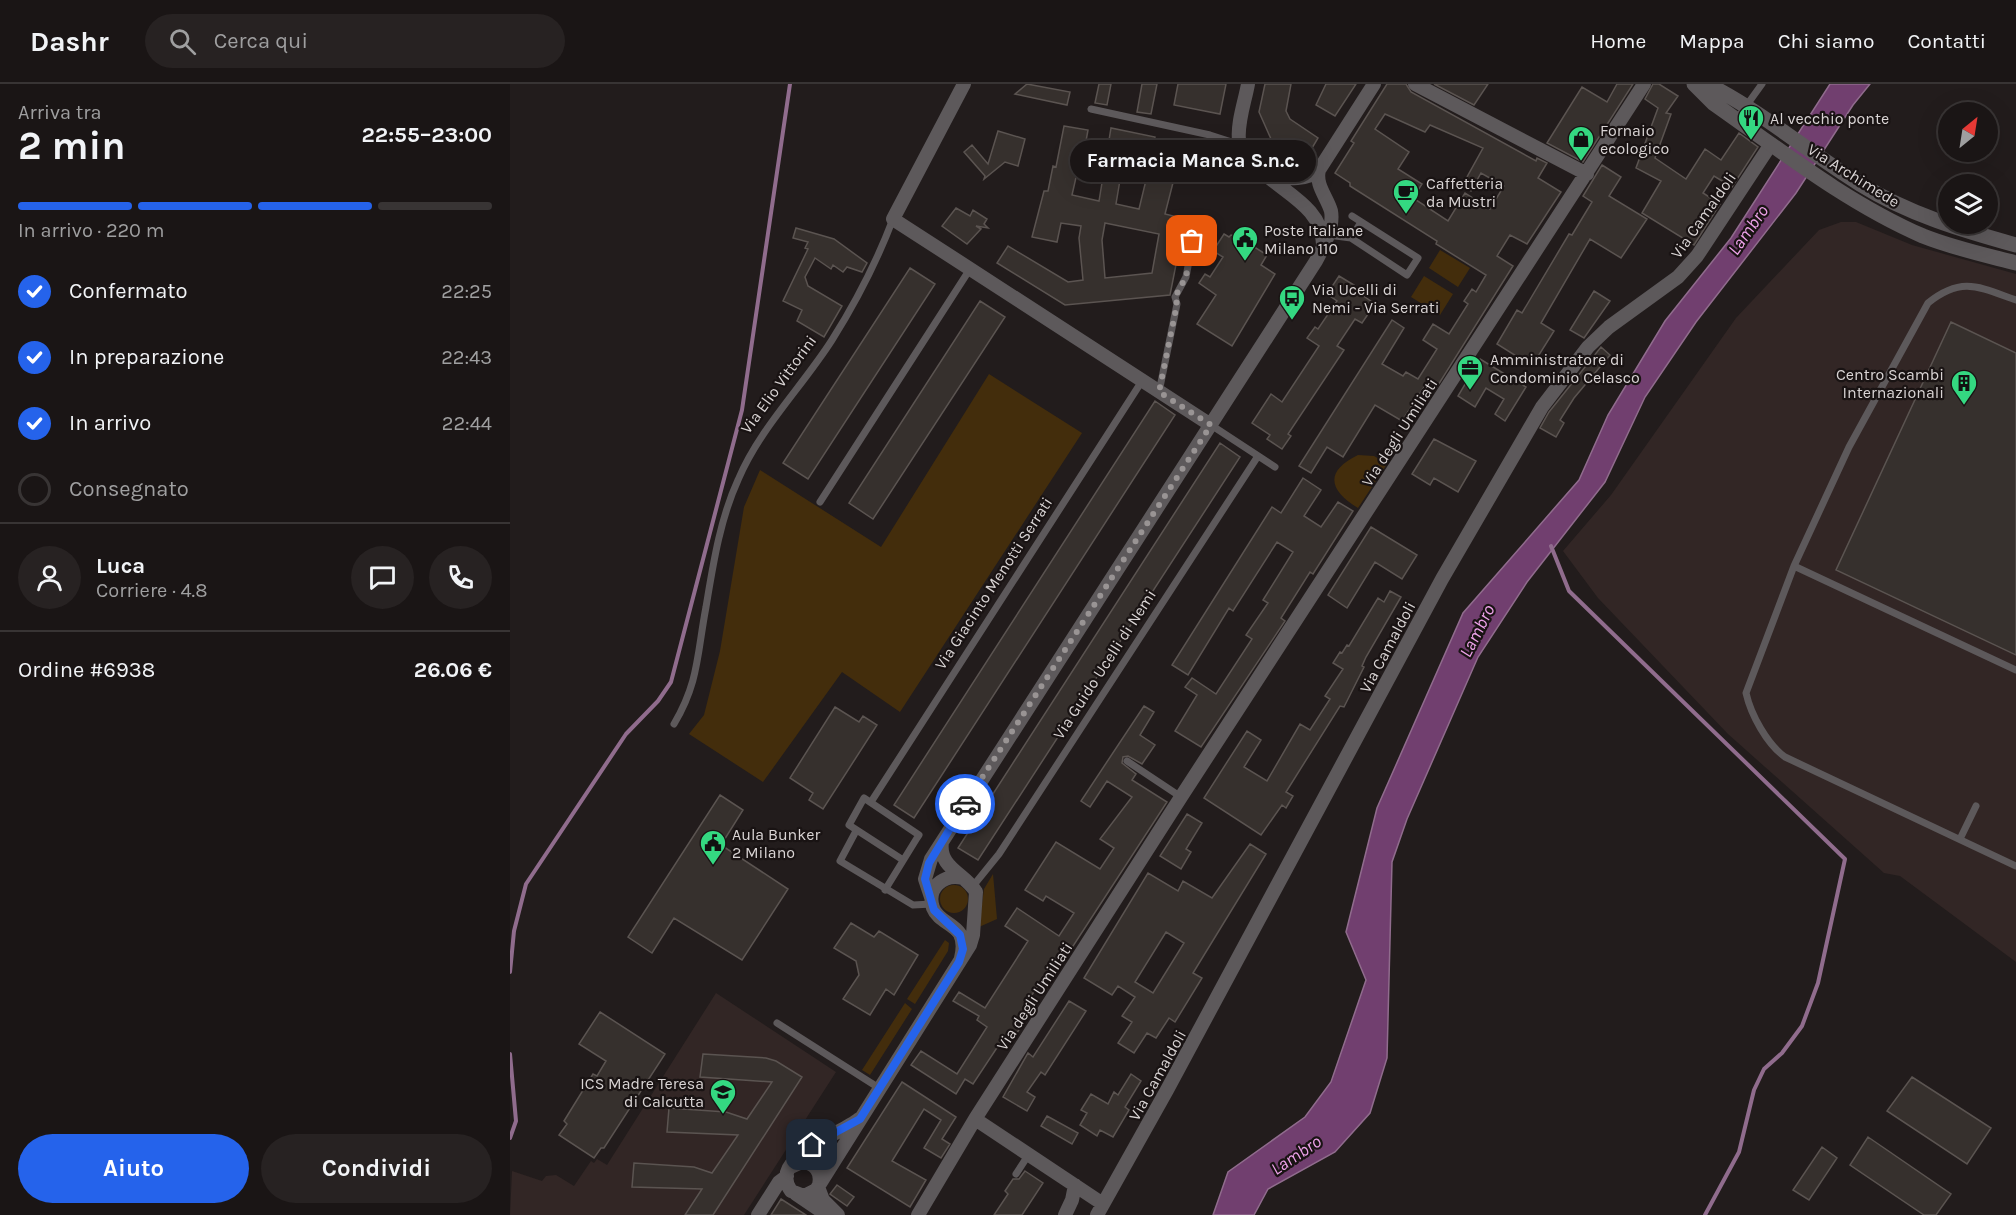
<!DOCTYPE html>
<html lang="it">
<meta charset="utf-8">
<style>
:root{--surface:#1a1515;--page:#272222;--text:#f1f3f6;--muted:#9f9fa0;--line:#383434;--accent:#2563eb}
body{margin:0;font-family:Karla,sans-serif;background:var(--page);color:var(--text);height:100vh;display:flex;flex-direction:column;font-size:22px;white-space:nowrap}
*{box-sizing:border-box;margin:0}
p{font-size:20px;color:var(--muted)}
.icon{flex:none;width:33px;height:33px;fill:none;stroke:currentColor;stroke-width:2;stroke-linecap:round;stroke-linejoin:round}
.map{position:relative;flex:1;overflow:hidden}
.sheet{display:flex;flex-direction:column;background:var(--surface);width:510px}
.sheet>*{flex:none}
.needle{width:39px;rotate:30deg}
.buttons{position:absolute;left:1428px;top:18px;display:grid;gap:12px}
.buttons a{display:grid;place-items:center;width:60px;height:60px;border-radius:50%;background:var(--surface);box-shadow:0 6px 24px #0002,0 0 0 2px var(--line);font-size:30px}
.pin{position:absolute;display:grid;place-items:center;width:51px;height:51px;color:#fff;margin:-26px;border-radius:12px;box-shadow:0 3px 9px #0006}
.courier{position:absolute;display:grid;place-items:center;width:60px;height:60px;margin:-30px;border:4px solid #2563eb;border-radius:50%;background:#fff;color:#222;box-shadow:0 2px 8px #0007}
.bubble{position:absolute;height:42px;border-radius:21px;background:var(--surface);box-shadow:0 6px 24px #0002,0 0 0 2px var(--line);font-size:20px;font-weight:700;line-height:42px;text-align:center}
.head em{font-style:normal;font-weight:700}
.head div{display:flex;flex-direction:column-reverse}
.head{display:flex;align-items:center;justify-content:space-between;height:102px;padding:0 18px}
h1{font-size:39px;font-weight:700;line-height:45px}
.bar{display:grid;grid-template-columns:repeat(4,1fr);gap:9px 6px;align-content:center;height:72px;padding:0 18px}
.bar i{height:8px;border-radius:4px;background:var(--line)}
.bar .active{background:var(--accent)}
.bar p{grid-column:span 4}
.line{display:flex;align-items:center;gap:15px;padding:0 18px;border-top:2px solid var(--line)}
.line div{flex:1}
.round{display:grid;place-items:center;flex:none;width:63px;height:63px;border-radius:32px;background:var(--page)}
ol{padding:0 18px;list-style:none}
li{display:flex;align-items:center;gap:18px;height:66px}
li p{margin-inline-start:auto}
li .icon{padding:6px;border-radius:50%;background:var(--accent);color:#fff;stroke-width:4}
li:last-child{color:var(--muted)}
li i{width:33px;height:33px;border:3px solid var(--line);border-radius:50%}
.primary-button{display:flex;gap:12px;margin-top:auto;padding:12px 18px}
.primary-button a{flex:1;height:69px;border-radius:36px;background:var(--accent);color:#fff;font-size:24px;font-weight:700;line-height:69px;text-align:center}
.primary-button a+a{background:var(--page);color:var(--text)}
header{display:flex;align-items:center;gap:36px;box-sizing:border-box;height:84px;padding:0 30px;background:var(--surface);border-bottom:2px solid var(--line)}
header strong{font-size:28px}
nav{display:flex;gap:33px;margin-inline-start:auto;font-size:21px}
.search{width:420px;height:54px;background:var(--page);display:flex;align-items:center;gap:15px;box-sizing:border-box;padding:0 21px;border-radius:33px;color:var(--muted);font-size:22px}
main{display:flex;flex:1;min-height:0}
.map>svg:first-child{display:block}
</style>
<header>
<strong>Dashr</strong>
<div class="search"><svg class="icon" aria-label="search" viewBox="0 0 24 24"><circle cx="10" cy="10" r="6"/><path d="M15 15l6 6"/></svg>Cerca qui</div>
<nav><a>Home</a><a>Mappa</a><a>Chi siamo</a><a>Contatti</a></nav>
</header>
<main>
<section class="sheet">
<div class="head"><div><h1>2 min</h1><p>Arriva tra</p></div><em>22:55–23:00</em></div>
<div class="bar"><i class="active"></i><i class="active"></i><i class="active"></i><i></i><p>In arrivo · 220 m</p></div>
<ol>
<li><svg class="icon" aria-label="check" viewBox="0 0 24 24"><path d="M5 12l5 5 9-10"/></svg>Confermato<p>22:25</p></li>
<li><svg class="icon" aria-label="check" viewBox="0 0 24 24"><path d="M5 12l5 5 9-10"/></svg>In preparazione<p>22:43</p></li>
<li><svg class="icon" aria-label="check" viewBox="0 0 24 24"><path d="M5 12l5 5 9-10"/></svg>In arrivo<p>22:44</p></li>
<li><i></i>Consegnato</li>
</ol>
<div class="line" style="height:108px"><a class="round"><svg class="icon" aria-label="person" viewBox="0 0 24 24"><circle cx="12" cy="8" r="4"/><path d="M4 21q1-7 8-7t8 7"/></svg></a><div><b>Luca</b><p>Corriere · 4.8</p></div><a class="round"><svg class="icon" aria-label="chat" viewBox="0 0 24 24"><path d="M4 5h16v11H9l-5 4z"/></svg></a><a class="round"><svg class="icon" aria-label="phone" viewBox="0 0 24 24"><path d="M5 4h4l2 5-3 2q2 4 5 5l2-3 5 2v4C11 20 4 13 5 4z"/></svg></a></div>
<div class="line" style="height:78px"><div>Ordine #6938</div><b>26.06 €</b></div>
<div class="primary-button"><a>Aiuto</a><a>Condividi</a></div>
</section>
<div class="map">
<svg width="1506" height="1131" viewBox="0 0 1506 1131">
<rect width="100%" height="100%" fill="#221c1c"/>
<path fill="#322625" d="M1331 138H1346L1402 161 1506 190V878L1390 792 1374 789 1218 650 1088 514 1053 467 1101 411 1226 234 1309 146Z
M206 909 326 988 234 1131H0L2 1087 32 1097 36 1092 46 1091 64 1102 81 1077 84 1079 87 1075 97 1081Z"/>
<path fill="#432d0c" d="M930 166 960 184 948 203 919 184Z
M914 192 943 210 930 231 901 213Z
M479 290 572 349 390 628 332 588 253 698 179 650 194 631 210 567 234 423 250 386 371 463Z
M848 371 864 372 877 380 848 424C818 406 815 387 848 371Z
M483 790 487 835 469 843 474 805Z
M430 815a14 14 0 1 1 28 0a14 14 0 1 1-28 0Z
M435 856 439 859 438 867 405 920 397 915Z
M395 919 402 925 360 991 352 986Z"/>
<path fill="#713f6f" stroke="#906c8d" stroke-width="1.5" d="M1320 0H1360L1343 21 1286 109 1186 238 1135 313 1095 398 1017 498 968 573 897 735 882 778 877 974 860 1029 825 1068 758 1105 744 1131H703L718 1088 795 1033 821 998 856 896 836 848 867 724 953 529 1069 396 1098 331 1155 237 1221 154Z"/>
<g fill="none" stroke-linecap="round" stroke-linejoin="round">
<path stroke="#906c8d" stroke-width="4" d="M1041 462 1059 507 1335 775 1308 899 1292 942 1272 969 1254 985 1244 1006 1229 1068 1195 1131
M0 888 4 847 16 800 116 650 148 617 161 598 232 326 280 0
M0 970 6 1037 0 1054"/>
</g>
<path fill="#36302d" stroke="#5b5451" stroke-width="1.5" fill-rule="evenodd" d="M517 0 560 8 557 21 505 10Z
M589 0H601L597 21 585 19Z
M632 0H647L641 30 627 28Z
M668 0H716L710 30 664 21Z
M755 0H781L776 27 780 35 808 54 795 76 761 55 749 28Z
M816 0H846L825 32 806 21Z
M877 0H896L901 8 1026 77 1027 74 1037 79 1028 94 1051 108 1017 160 1000 151 987 172 1003 182 925 306 916 300 892 337 865 321 833 373 817 363 801 389 789 382 882 236 894 244 872 280 893 292 896 288 908 295 927 265 913 256 923 240 939 250 958 220 954 217 962 205 966 208 976 191 926 160 927 157 840 102V99L825 89 844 59 841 57ZM875 30 915 48 920 41 973 64 952 102 961 107 971 89 994 102 980 125 955 109 938 137 903 114 912 100 888 85 899 68 865 45Z
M924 0H978L964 21Z
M1107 0H1123L1073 78 1037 59 1072 3 1097 18Z
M1143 0H1149L1168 12 1156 29 1161 30 1145 74 1176 95 1195 65 1211 76 1229 49 1248 63 1222 103 1204 92 1193 109 1210 120 1184 161 1132 129 1151 97 1126 84 1148 24 1135 15Z
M554 42 578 46 570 90 567 89 562 111 589 117 601 44 645 53 644 58 688 69 683 91 666 87 655 130 675 135 660 211 555 221 487 179 498 162 558 198 573 196 569 154 571 142 551 139 547 158 522 153 534 107H538L543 82 546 83ZM607 70 630 75 627 90 637 92 629 125 606 120 610 96 602 95ZM595 139 649 150 642 189 595 194 592 156Z
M488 47 515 55 508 82 495 78 474 95 475 92 454 68 462 61 478 80Z
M1092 81 1111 93 1099 112 1137 135 1111 174 1080 155 1031 239 1044 247 1022 282 987 260 1007 226 1012 229 1059 150 1062 151 1082 118 1073 112Z
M446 124 460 132 463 126 477 135 474 140 478 144 466 142 471 145 457 160 432 142Z
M286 144 324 155 357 179 352 188 337 183 333 188 323 181 321 185 305 174 295 193 298 202 332 222 314 253 287 237 292 226 273 217 298 165 295 164 298 158 283 154Z
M714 150 719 153 721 151 727 152 757 171 751 181 765 190 722 262 687 240 706 211 689 199 695 190 700 193 713 173 703 167Z
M400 184 425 200 298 395 273 379Z
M829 192 844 201 842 204 865 220 852 239 845 235 827 262 834 266 778 350 781 352 772 365 757 355 760 351 742 339 761 310 772 318 809 262 797 254 805 243 808 245 827 217 817 210Z
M1084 207 1100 217 1074 254 1060 246Z
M470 217 495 233 363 435 339 419Z
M1441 238 1506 269V571L1326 486Z
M1091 263 1100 271 1064 314 1050 336 1054 339 1046 353 1030 344 1039 328Z
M970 275 1016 303 995 337 985 330 994 315 976 304 965 323 948 312Z
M645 317 665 331 404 734 384 721Z
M924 355 966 377 948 408 924 394 920 401 902 390Z
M710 359 730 373 468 776 448 764Z
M793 394 811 406 794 432 811 443 828 418 843 427 803 490 800 488 771 534 775 537 691 663 665 647 687 611 675 603 682 594 706 610 742 555 736 551 758 519 753 516 783 468 767 458 723 527 719 524 678 591 662 581 762 423 771 429Z
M861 443 907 471 892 495 865 478 837 524 818 511Z
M880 507 891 513 856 573 852 582 854 583 834 623 830 622 776 708 783 712 776 724 772 721 751 751 694 714 737 647 751 656 734 683 757 697 790 640 800 646 820 615 815 612 833 585 823 579 830 568 832 569 837 561 839 562 868 514 874 518Z
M634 622 644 628 630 651 645 661 632 680 618 672 613 673 612 679 626 690 622 696 657 718 552 879 545 875 518 917 525 921 501 958 494 953 463 1000 455 995 446 1010 401 981 411 967 447 990 477 943 467 936 469 932 443 917 449 908 475 924 518 857 495 842 507 824 549 852 564 829 536 812 533 817 515 806 546 758 590 785 604 764 590 755 622 713 597 697 580 723 571 717Z
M325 623 349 638 353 632 367 641 313 725 299 716 303 709 280 694Z
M210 711 233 726 211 761 278 805 232 876 164 834 142 869 118 853Z
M677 730 692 739 676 765 681 768 671 785 650 772Z
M740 760 756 770 683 889 692 894 665 938 659 934 646 954 637 949 624 969 608 959 622 938 612 932 625 913 608 902 602 911 574 894 638 789 668 807 673 797 702 814ZM656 848 674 859 643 909 625 898Z
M341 839 364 853 369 847 408 871 384 911 376 905 360 931 333 915 349 891 346 877 324 864Z
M559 917 576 927 535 991 531 988 517 1008 525 1013 517 1027 493 1013 518 969 523 973Z
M90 928 155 970 94 1064H91L84 1074 49 1051 57 1040 54 1037 83 990 87 992 96 977 69 960Z
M193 970 256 974 266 977 292 993 203 1131H175L192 1105 122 1103 124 1079 184 1083 202 1089 228 1051 157 1048 159 1024 216 1028 237 1035 262 998 190 993Z
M621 990 631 997 615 1023 619 1026 603 1053 590 1046 587 1052 570 1041 577 1029 571 1026 581 1010 598 1020 604 1008 608 1011Z
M1402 993 1481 1044 1457 1080 1377 1027Z
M392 998 446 1033 432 1055 440 1060 431 1074 414 1064 431 1036 414 1025 382 1077 416 1096 400 1123 337 1084Z
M537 1032 568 1049 562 1060 531 1042Z
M1358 1053 1441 1110 1426 1131H1414L1340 1081Z
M1312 1063 1327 1074 1299 1116 1283 1106Z
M515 1087 533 1099 512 1131H484L498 1110 495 1107 503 1095H509Z
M327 1101 344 1113 337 1122 320 1110Z
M271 1115 296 1131H261Z"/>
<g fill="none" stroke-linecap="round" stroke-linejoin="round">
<path stroke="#5d595b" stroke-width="7" d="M581 25 700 51 731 61
M1226 36 1252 0
M818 151 841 154 897 191 908 174 842 132
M841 154 851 138
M1506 216C1469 203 1452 192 1418 219L1339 363 1284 482 1236 609C1241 631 1257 660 1275 673L1506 782
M649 308 667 220 665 213 676 193 686 139
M701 341 765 383
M310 418 460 185
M1284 482 1506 586
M164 640C189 598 187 570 196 523 203 481 210 435 228 396 250 344 292 303 322 256 346 218 367 177 383 135
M617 677 671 713
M361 718 632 297
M346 747 330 777 403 821 422 820
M1450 755 1466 722
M463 802 489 770 748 372
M375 806 407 754 409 751 354 714 339 741 393 776
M267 939 369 1004
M506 1090 519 1070"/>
<path stroke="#5d595b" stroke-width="14" d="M454 0 383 135 701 341
M738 0C735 17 727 39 729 56 735 87 786 106 809 86L864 0
M905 0 1077 90
M755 90C778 111 812 125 813 160
M421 813 415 795 421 775 806 177C814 162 824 143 821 127 817 113 805 101 809 86
M451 874C453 866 454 858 450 850 443 839 428 837 423 824 416 804 434 789 453 794
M349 1035C332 1050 257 1073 281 1107L294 1112 306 1106 460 861 463 851 466 808C456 790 428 784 432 758
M465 1035 593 1120
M281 1083 292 1078C305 1079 312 1088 309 1101
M308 1103 313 1116 328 1131
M286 1110 317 1131
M248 1131 269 1098 277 1092
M408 1131 465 1035 671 713 1134 0
M555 1131 562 1116 565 1101
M587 1131 657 1006 932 495 1032 323 1078 263 1099 243 1168 193 1187 172 1261 60"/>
<path stroke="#5d595b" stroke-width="15" d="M1184 0 1203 19C1270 66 1337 119 1413 152 1443 164 1475 171 1506 179
M1197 0C1251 27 1298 68 1350 100 1398 130 1452 146 1506 161"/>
</g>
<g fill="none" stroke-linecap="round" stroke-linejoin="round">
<path stroke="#999494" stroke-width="6" stroke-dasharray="0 10.8" d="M455 720 701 341 649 308 667 220 665 213 676 193 682 157"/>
<path stroke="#2563eb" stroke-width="8" d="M302 1061 350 1035 449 878 453 865 450 851 424 826 415 795 419 779 455 720"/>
</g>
<defs>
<g id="restaurant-pin" transform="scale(1.35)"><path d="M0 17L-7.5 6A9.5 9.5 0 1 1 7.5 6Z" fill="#34d881" stroke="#191313"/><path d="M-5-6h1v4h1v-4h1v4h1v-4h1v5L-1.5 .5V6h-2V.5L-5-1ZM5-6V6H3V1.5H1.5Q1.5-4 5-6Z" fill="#111"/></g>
<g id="shop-pin" transform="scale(1.35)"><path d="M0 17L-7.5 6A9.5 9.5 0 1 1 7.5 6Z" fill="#34d881" stroke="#191313"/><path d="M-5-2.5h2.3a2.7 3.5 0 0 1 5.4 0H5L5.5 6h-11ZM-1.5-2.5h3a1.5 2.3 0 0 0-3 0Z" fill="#111"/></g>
<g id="cafe-pin" transform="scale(1.35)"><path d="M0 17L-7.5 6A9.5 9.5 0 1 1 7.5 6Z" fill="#34d881" stroke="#191313"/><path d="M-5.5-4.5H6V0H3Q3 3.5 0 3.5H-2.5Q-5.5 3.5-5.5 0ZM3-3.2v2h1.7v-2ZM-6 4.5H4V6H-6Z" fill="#111"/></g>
<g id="civic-pin" transform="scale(1.35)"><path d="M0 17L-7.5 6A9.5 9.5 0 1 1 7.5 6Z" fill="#34d881" stroke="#191313"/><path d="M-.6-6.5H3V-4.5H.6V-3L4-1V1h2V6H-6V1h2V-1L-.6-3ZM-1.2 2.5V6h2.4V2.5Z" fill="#111"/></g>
<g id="bus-pin" transform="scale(1.35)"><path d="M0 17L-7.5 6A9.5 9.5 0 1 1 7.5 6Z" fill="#34d881" stroke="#191313"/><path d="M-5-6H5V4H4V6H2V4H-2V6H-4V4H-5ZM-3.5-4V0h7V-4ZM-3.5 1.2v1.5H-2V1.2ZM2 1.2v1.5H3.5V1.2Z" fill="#111"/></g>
<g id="office-pin" transform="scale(1.35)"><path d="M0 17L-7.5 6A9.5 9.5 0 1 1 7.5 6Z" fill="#34d881" stroke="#191313"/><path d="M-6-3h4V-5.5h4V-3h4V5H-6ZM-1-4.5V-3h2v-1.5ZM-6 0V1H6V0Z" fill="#111"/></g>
<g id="building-pin" transform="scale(1.35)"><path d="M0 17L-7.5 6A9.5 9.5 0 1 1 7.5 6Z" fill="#34d881" stroke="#191313"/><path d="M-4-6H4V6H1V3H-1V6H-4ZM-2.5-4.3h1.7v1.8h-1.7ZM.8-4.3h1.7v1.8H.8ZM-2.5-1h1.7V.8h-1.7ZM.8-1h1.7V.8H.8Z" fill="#111"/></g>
<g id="school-pin" transform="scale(1.35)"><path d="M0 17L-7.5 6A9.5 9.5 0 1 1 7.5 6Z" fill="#34d881" stroke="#191313"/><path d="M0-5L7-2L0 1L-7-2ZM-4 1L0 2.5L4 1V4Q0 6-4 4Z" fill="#111"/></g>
</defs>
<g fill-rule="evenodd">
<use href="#restaurant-pin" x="1241" y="34"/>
<use href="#shop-pin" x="1071" y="55"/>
<use href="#cafe-pin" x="896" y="108"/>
<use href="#civic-pin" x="735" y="155"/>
<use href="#bus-pin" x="782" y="214"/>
<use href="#office-pin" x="960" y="284"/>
<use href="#building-pin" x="1454" y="299"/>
<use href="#civic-pin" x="203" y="759"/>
<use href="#school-pin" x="213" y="1008"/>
</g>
<g text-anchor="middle" stroke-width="4.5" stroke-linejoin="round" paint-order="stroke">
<g font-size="16" fill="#d9d4d4" stroke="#191313" text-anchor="start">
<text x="1260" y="40">Al vecchio ponte</text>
<text x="1090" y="52">Fornaio<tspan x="1090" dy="18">ecologico</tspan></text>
<text x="916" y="105">Caffetteria<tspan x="916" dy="18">da Mustri</tspan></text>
<text x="754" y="152">Poste Italiane<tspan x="754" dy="18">Milano 110</tspan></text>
<text x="802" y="211">Via Ucelli di<tspan x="802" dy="18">Nemi - Via Serrati</tspan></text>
<text x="980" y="281">Amministratore di<tspan x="980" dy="18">Condominio Celasco</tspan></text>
<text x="1434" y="296" text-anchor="end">Centro Scambi<tspan x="1434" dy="18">Internazionali</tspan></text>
<text x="222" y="756">Aula Bunker<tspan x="222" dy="18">2 Milano</tspan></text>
<text x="194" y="1005" text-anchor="end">ICS Madre Teresa<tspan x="194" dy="18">di Calcutta</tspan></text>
</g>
<g font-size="16" fill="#d9d4d4" stroke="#191313">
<text transform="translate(1344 91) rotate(32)" y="6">Via Archimede</text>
<text transform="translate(1193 131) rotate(-55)" y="6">Via Camaldoli</text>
<text transform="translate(268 300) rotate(-54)" y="6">Via Elio Vittorini</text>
<text transform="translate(889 348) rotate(-57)" y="6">Via degli Umiliati</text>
<text transform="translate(483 499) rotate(-57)" y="6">Via Giacinto Menotti Serrati</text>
<text transform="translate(877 563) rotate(-62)" y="6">Via Camaldoli</text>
<text transform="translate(594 580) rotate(-57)" y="6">Via Guido Ucelli di Nemi</text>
<text transform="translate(524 912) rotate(-57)" y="6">Via degli Umiliati</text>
<text transform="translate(647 991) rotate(-61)" y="6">Via Camaldoli</text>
</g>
<g font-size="18" font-style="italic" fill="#eca1e8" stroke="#191313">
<text transform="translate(1238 146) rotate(-55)" y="6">Lambro</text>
<text transform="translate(967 547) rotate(-63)" y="6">Lambro</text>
<text transform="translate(786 1071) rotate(-34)" y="6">Lambro</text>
</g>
</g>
</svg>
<div class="buttons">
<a><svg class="needle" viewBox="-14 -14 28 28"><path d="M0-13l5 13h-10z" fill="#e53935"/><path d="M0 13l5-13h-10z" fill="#9f9fa0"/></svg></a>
<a><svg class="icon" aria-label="layers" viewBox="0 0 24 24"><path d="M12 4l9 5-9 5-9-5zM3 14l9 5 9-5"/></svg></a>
</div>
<div class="pin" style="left:682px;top:157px;background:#ea580c"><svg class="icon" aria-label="bag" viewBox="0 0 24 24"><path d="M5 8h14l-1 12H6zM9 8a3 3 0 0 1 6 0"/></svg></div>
<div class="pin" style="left:302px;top:1061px;background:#1f2937"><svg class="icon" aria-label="home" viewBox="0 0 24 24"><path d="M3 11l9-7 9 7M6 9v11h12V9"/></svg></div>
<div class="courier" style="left:455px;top:720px"><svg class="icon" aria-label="car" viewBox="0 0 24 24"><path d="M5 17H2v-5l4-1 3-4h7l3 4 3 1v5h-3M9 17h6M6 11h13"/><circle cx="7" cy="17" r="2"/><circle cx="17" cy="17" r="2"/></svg></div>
<div class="bubble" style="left:560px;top:56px;width:246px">Farmacia Manca S.n.c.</div>
</div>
</main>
